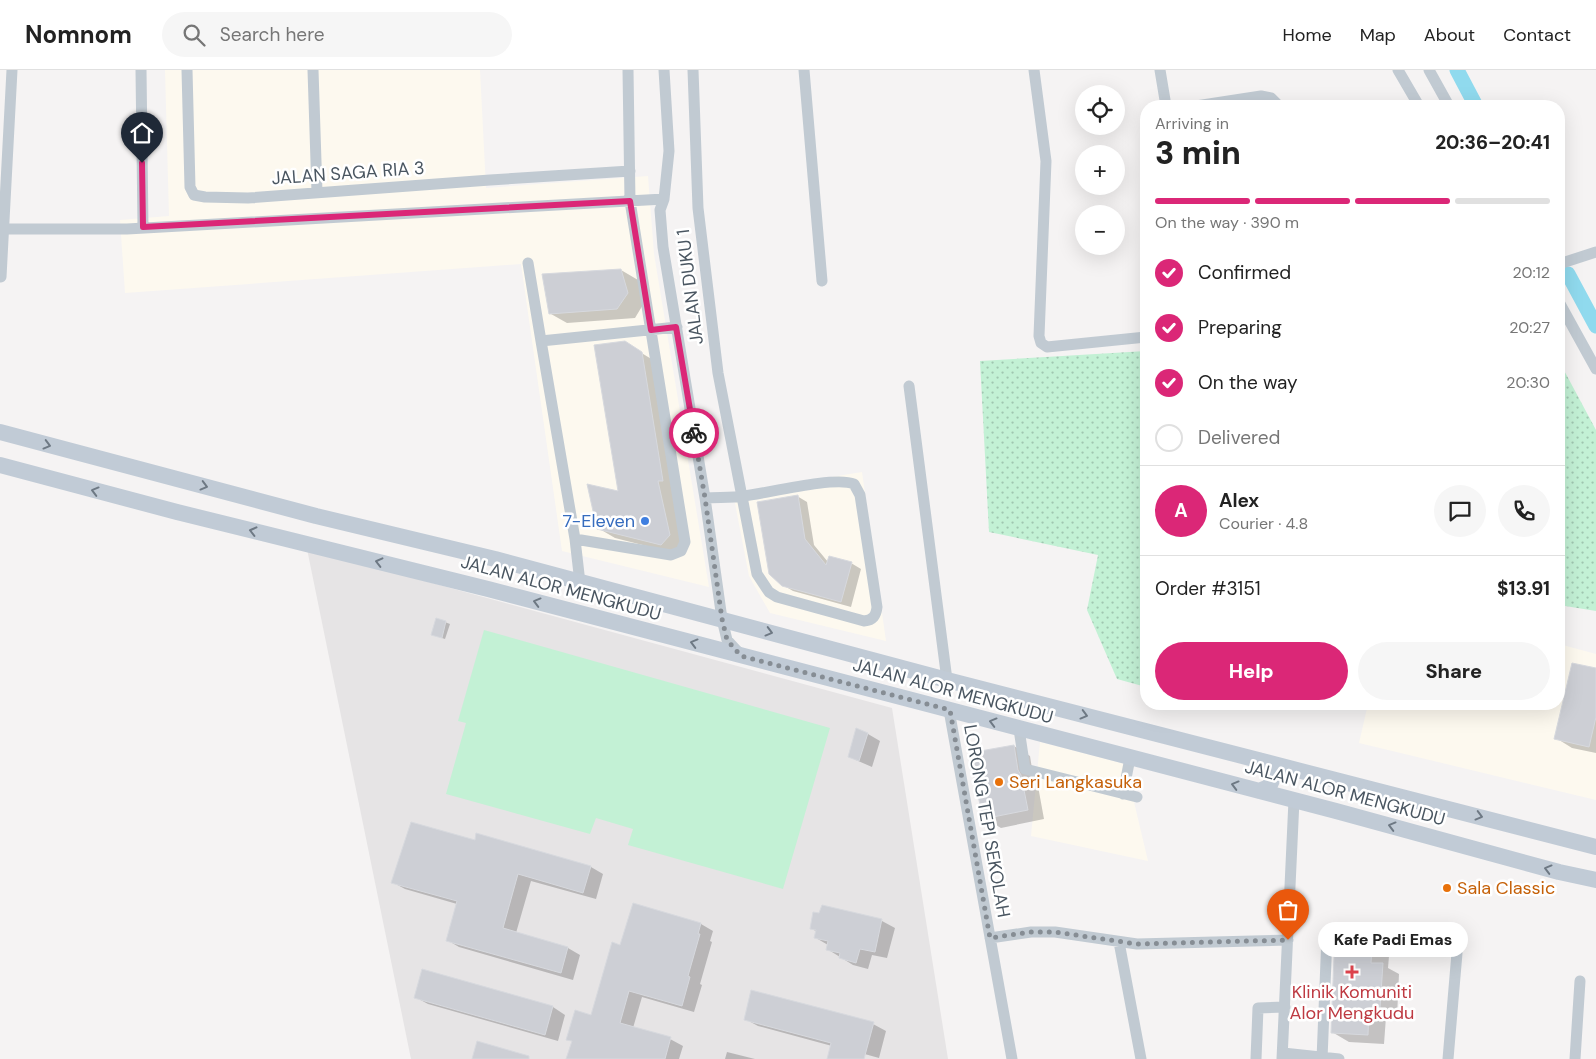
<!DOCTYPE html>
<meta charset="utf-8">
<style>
:root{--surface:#fff;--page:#f6f6f6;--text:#222;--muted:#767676;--line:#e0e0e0;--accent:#db2777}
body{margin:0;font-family:"DM Sans",sans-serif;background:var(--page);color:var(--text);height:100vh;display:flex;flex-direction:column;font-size:19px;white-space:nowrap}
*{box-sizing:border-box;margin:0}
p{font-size:16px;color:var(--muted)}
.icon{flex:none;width:28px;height:28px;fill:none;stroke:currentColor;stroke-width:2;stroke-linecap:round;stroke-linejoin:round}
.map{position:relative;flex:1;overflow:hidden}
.side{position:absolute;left:1140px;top:30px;width:425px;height:610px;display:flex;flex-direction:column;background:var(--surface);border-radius:20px;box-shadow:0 5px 20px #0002}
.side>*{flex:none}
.fabs{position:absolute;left:1075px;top:15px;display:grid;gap:10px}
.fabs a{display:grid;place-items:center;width:50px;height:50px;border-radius:50%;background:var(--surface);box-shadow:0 5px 20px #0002;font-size:25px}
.pin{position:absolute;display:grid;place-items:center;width:42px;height:42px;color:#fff;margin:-51px -21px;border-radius:50% 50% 50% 0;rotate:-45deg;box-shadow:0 0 5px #0007}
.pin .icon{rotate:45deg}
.courier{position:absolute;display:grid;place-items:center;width:50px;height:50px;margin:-25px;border:4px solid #db2777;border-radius:50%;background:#fff;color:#222;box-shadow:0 1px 6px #0007}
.bubble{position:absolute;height:35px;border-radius:18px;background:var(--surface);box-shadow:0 5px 20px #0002;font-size:16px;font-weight:800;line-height:35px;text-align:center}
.overview em{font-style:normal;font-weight:800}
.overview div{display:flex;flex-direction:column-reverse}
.overview{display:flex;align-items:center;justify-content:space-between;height:85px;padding:0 15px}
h1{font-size:32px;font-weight:800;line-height:38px}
.bar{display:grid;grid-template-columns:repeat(4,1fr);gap:8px 5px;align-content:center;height:60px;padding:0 15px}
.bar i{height:6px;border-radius:4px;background:var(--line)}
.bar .active{background:var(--accent)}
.bar p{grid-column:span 4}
.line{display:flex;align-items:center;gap:12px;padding:0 15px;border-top:1px solid var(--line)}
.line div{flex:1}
.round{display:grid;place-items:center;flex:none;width:52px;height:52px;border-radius:26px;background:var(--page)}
ol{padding:0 15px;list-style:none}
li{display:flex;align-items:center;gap:15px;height:55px}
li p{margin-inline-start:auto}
li .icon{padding:5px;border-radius:50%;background:var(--accent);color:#fff;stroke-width:4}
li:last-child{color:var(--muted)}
li i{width:28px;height:28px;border:2px solid var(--line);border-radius:50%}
.cta{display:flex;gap:10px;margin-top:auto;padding:10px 15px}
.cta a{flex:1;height:58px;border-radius:30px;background:var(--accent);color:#fff;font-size:20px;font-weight:800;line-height:58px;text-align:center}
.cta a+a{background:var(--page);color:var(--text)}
header{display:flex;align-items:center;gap:30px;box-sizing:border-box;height:70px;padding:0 25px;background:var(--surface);border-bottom:1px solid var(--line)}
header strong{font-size:24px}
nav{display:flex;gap:28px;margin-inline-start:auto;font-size:18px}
.search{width:350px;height:45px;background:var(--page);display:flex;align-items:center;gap:12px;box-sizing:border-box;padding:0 18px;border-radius:28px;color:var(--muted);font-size:19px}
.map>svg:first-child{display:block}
</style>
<header>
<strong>Nomnom</strong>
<div class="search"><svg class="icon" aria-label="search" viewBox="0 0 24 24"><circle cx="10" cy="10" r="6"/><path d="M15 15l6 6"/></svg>Search here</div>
<nav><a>Home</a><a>Map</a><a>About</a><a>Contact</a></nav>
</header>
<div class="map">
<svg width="1596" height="989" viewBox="0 0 1596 989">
<defs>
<pattern id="grass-dots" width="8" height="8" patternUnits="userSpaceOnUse" patternTransform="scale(1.25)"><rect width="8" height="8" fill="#c3f1d5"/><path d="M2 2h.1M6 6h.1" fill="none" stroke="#a0c6b0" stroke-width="1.8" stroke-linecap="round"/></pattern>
</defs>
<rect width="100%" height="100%" fill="#f5f3f3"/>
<path fill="#fdf9ef" d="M165 0H480L486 118 648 106 654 184 709 517 562 481 521 194 125 223 120 150 169 146Z
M862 402 886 571 770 543 749 506 733 423Z
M1559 574 1596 584V730L1359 673 1368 634H1559Z
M1040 672 1125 694 1148 791 1031 766Z"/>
<path fill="#e6e4e5" d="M307 479 892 638 948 989H411Z"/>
<path fill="url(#grass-dots)" d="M1146 281V617L1117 609 1087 540 1098 485 989 462 980 291Z
M1559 291 1596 360V541L1559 535Z"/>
<path fill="#c3f1d5" d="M484 560 830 658 783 819 628 775 633 759 596 748 590 764 446 724 466 653 458 651Z"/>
<path fill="#0003" d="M621 200 638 210 644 233 635 248 567 253 551 244Z
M625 273 658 293 687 474 678 484 615 468 598 458 620 423Z
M797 426 807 432 814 475 828 492 851 493 861 499 851 537 793 521 783 515Z
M437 549 450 554 445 569 433 565Z
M1596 600V683L1572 678 1556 668Z
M1511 634H1533L1532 639Z
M868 664 880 671 872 697 849 687Z
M1014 676 1030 686 1034 711 1038 716 1044 749 1001 758 984 748Z
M475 771 591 797 603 804 596 829 531 811 516 863 568 878 580 885 573 910 459 877 447 870 457 834 405 819 392 812Z
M823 837 882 851 895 858 887 888 872 885 868 899 853 895 827 879 828 875 816 868 817 862 811 858Z
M701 854 713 861 710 871 712 872 700 914 702 915 694 942 642 927 633 958 670 969 683 976 679 989H568L573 972 568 969 592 946 621 876Z
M1373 865 1390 874 1388 898 1399 904 1397 947H1386L1384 974 1349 972 1332 962Z
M423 901 553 937 565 945 558 971 428 934 415 927Z
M745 949 873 954 886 961 879 988 861 983 859 989H828L832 976 758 956Z
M727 982 755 989H725Z"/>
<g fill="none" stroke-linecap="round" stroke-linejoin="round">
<path stroke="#90daee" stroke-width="15" d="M1457 0 1476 36
M1568 204 1596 256"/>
</g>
<path fill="#cdcfd5" stroke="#d7d9de" d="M621 199 628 223 617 239 549 244 542 204Z
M625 271 642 282 663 411H658L670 465 661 475 597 459 587 414 618 421 594 275Z
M798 425 805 469 826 495 829 486 852 492 841 532 782 516 769 504 757 432Z
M436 548 446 551 442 568 431 565Z
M1572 593 1596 598V647L1589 677 1554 669Z
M856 658 868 663 859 691 848 687Z
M1014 675 1018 700 1021 705 1028 740 983 749 969 683Z
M411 752 475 770 476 763 591 796 583 823 518 804 503 858 568 877 561 903 446 871 457 831 391 813Z
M633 833 701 853 698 864H700L688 906 690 907 682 936 629 921 620 953 671 967 665 989H566L572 971 566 970 575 940 591 945 612 872 620 875Z
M822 835 882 849 875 882 860 879 856 893 839 888 840 883 826 880 828 871 814 868 816 860 810 859 813 842 819 843Z
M1335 861 1373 863 1371 893H1383L1380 938H1369L1368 965 1331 963Z
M422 899 553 936 545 965 414 928Z
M751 920 874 952 864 989H827L831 973 744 950Z
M477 971 529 986V989H472Z"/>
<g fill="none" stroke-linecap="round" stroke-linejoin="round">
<path stroke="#c1cad2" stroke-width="11" d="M141 0 143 157
M187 0 190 117 194 125 205 127 248 128 490 110 630 101
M313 0 317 122
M664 0 669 81 664 129 660 140 663 177 705 428 722 549 727 570 740 584
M693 0 698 138 718 303 757 504 769 522 777 527 864 551C873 550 876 546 877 537L860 425 854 414C835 406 768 423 744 426 731 428 718 427 705 428
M804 0 822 211
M1034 0 1046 91 1039 266 1041 273 1047 277 1146 267
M1160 0 1166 36
M1398 0 1419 36
M1429 0 1449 36
M1196 36 1261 26 1271 28 1279 36
M5 159H127L664 129
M528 193 541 271
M1559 194 1596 182
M1 207 12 0
M1559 232 1596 299
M909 316 947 610
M575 469 671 485 681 481 685 472 630 131 628 0
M580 513 575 469 541 271 677 257
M949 640 1012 989
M1019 659 1025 699 1137 727
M1123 724 1130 688
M990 868 1031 862H1055L1137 874 1288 870
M1119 872 1141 989
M1283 983 1339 989
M1256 989 1258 938 1285 937
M1282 989 1294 730
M1322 989 1327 866
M1448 989 1457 883
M1575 989 1580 911"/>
<path stroke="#c1cbd6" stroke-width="16" d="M0 362 316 446 495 489 947 610 1596 777
M0 395 177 442 488 519 1336 741 1559 802 1596 810
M1259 690 1271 703 1273 708 1269 717 1259 721"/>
</g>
<defs><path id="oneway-chevron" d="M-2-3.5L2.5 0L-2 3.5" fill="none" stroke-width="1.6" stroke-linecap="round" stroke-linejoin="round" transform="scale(1.25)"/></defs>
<g stroke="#6e7984">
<use href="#oneway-chevron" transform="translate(47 375) rotate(15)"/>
<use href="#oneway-chevron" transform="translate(204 416) rotate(15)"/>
<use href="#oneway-chevron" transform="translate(95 421) rotate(-165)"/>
<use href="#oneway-chevron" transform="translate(253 461) rotate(-166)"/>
<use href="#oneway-chevron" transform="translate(379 492) rotate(-166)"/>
<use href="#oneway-chevron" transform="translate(537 532) rotate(-165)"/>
<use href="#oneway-chevron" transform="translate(769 562) rotate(15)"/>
<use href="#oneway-chevron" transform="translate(694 573) rotate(-165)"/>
<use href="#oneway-chevron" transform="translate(1084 645) rotate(15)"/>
<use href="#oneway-chevron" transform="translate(993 652) rotate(-165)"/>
<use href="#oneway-chevron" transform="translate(1235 715) rotate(-165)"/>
<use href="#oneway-chevron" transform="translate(1479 746) rotate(15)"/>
<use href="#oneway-chevron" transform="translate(1392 756) rotate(-165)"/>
<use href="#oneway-chevron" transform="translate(1548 799) rotate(-165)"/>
</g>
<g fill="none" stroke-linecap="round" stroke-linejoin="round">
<path stroke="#868d94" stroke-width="5" stroke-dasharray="0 9" d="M694 363 705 428 722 549 727 570 741 586 950 640 990 868 1031 862H1055L1137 874 1288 870"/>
<path stroke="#db2777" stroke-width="6" d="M142 93 143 157 630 131 651 260 676 257 694 363"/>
</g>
<circle fill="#3f7fe0" stroke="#fff" stroke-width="2" cx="645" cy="451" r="5"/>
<g fill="#e8710a" stroke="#fff" stroke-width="2">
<circle cx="999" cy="712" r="5"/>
<circle cx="1447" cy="818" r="5"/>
</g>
<path fill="#e0444e" stroke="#fff" stroke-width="2" d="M1349.5 894.5h5v5h5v5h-5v5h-5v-5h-5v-5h5z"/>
<g text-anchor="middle" stroke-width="5" stroke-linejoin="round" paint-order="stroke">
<g font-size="18" fill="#4a5661" stroke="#fff">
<text transform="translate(348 103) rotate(-4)" y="6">JALAN SAGA RIA 3</text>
<text transform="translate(690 217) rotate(-97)" y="6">JALAN DUKU 1</text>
<text transform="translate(561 518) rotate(15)" y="6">JALAN ALOR MENGKUDU</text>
<text transform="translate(953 621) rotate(15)" y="6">JALAN ALOR MENGKUDU</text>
<text transform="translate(1345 723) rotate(15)" y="6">JALAN ALOR MENGKUDU</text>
<text transform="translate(987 751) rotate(80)" y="6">LORONG TEPI SEKOLAH</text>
</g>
<g font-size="18" fill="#366cbe" stroke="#fff" text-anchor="end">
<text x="635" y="457">7-Eleven</text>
</g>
<g font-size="18" fill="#c56008" stroke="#fff" text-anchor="start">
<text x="1009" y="718">Seri Langkasuka</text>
<text x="1457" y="824">Sala Classic</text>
</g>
<g font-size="18" fill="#be3a42" stroke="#fff">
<text x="1352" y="928">Klinik Komuniti<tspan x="1352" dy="21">Alor Mengkudu</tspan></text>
</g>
</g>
</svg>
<div class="fabs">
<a><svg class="icon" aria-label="locate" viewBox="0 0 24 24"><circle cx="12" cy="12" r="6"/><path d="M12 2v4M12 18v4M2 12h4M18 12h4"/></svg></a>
<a>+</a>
<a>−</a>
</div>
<div class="pin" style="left:1288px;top:870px;background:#ea580c"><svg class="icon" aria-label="bag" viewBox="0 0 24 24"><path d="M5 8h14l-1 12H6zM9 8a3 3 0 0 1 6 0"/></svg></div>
<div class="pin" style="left:142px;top:93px;background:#1f2937"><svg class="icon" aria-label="home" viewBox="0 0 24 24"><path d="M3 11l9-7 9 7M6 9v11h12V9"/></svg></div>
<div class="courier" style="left:694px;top:363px"><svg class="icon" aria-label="bike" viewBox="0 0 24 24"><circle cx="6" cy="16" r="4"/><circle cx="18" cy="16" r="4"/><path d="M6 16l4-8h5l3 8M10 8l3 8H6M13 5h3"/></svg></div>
<div class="bubble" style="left:1318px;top:852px;width:150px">Kafe Padi Emas</div>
<section class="side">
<div class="overview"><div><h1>3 min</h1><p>Arriving in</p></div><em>20:36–20:41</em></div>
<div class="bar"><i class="active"></i><i class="active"></i><i class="active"></i><i></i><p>On the way · 390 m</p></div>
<ol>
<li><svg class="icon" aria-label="check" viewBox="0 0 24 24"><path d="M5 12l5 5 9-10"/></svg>Confirmed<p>20:12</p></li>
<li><svg class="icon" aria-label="check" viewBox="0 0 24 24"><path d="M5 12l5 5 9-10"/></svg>Preparing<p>20:27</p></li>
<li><svg class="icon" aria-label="check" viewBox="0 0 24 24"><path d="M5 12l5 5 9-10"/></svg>On the way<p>20:30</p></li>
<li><i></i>Delivered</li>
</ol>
<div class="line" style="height:90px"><b class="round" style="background:var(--accent);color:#fff">A</b><div><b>Alex</b><p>Courier · 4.8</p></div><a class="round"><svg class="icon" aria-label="chat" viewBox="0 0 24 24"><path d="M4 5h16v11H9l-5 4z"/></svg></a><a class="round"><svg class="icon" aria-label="phone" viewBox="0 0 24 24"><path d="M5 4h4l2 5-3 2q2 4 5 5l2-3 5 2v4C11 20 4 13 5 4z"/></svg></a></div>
<div class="line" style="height:65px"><div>Order #3151</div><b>$13.91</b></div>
<div class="cta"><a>Help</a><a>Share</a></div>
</section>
</div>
